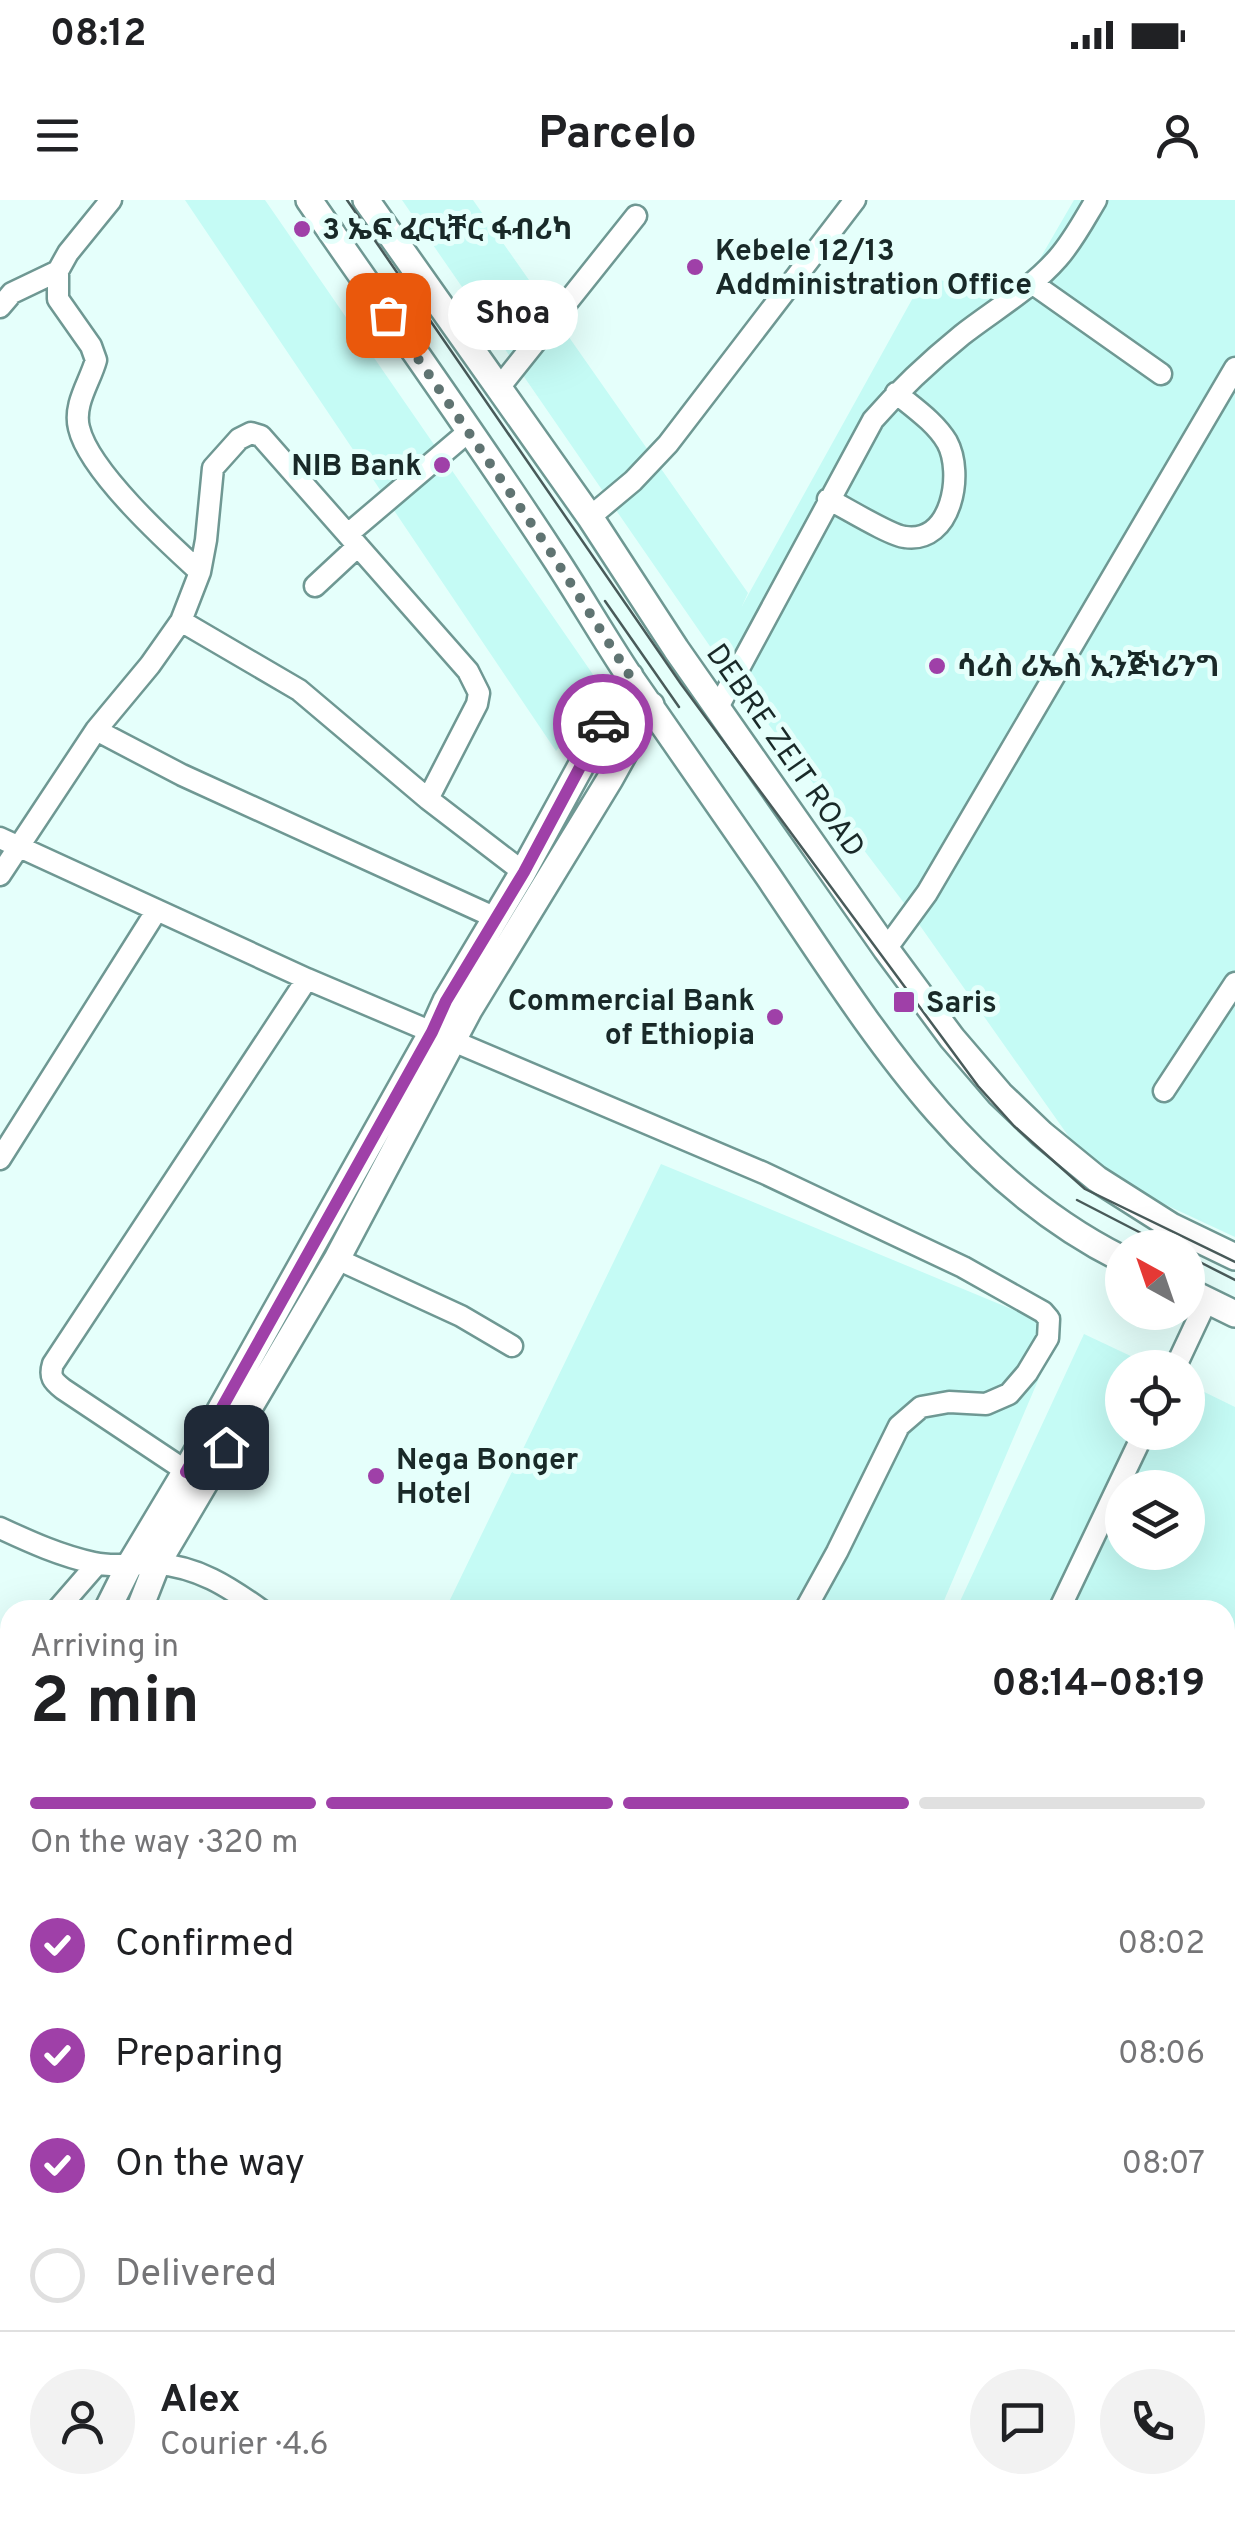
<!DOCTYPE html>
<meta charset="utf-8">
<style>
:root{--surface:#fff;--page:#f2f2f2;--text:#202124;--muted:#757577;--line:#e0e0e0;--accent:#9f40a8}
body{margin:0;font-family:Overpass,"Noto Sans Ethiopic",sans-serif;background:var(--page);color:var(--text);height:100vh;display:flex;flex-direction:column;font-size:38px;white-space:nowrap}
*{box-sizing:border-box;margin:0}
p{font-size:32px;color:var(--muted)}
.icon{flex:none;width:55px;height:55px;fill:none;stroke:currentColor;stroke-width:2;stroke-linecap:round;stroke-linejoin:round}
.map{position:relative;flex:1;overflow:hidden}
.drawer{position:absolute;left:0px;top:1400px;width:1235px;height:932px;display:flex;flex-direction:column;background:var(--surface);border-radius:30px 30px 0 0;box-shadow:0 10px 40px #0002}
.drawer>*{flex:none}
.needle{width:65px;rotate:320deg}
.controls{position:absolute;left:1105px;top:1030px;display:grid;gap:20px}
.controls a{display:grid;place-items:center;width:100px;height:100px;border-radius:50%;background:var(--surface);box-shadow:0 10px 40px #0002;font-size:50px}
.pin{position:absolute;display:grid;place-items:center;width:85px;height:85px;color:#fff;margin:-42px;border-radius:20px;box-shadow:0 5px 15px #0006}
.courier{position:absolute;display:grid;place-items:center;width:100px;height:100px;margin:-50px;border:8px solid #9f40a8;border-radius:50%;background:#fff;color:#222;box-shadow:0 2px 12px #0007}
.bubble{position:absolute;height:70px;border-radius:35px;background:var(--surface);box-shadow:0 10px 40px #0002;font-size:32px;font-weight:700;line-height:70px;text-align:center}
.overview em{font-style:normal;font-weight:700}
.overview div{display:flex;flex-direction:column-reverse}
.overview{display:flex;align-items:center;justify-content:space-between;height:170px;padding:0 30px}
h1{font-size:65px;font-weight:700;line-height:75px}
.bar{display:grid;grid-template-columns:repeat(4,1fr);gap:15px 10px;align-content:center;height:120px;padding:0 30px}
.bar i{height:12px;border-radius:8px;background:var(--line)}
.bar .on{background:var(--accent)}
.bar p{grid-column:span 4}
.line{display:flex;align-items:center;gap:25px;padding:0 30px;border-top:2px solid var(--line)}
.line div{flex:1}
.round{display:grid;place-items:center;flex:none;width:105px;height:105px;border-radius:52px;background:var(--page)}
ol{padding:0 30px;list-style:none}
li{display:flex;align-items:center;gap:30px;height:110px}
li p{margin-inline-start:auto}
li .icon{padding:10px;border-radius:50%;background:var(--accent);color:#fff;stroke-width:4}
li:last-child{color:var(--muted)}
li i{width:55px;height:55px;border:5px solid var(--line);border-radius:50%}
.status{display:flex;justify-content:space-between;align-items:center;height:70px;padding:0 50px;background:var(--surface);direction:ltr}
.status svg{height:28px;fill:currentColor}
header{display:flex;justify-content:space-between;align-items:center;height:130px;padding:0 30px;background:var(--surface);font-size:45px;font-weight:700}
.map>svg:first-child{display:block}
</style>
<div class="status"><b>08:12</b><svg viewBox="0 0 49 12"><path d="M0 12V9h3v3zM5 12V6h3v6zM10 12V3h3v9zM15 12V0h3v12zM26 1h20v11H26zM47 4h2v5h-2z"/></svg></div>
<header><svg class="icon" aria-label="menu" viewBox="0 0 24 24"><path d="M4 6h16M4 12h16M4 18h16"/></svg>Parcelo<svg class="icon" aria-label="person" viewBox="0 0 24 24"><circle cx="12" cy="8" r="4"/><path d="M4 21q1-7 8-7t8 7"/></svg></header>
<div class="map">
<svg width="1235" height="2332" viewBox="0 0 1235 2332">
<rect width="100%" height="100%" fill="#e5fffb"/>
<path fill="#c5fbf5" fill-rule="evenodd" d="M185 0H265L603 489 556 551Z
M402 0H473L748 393 742 406 925 76 1016 100 1074 0H1235V1037L1093 971 904 703 716 455Z
M661 964 1060 1129 940 1410H445Z
M1084 1134 1154 1167 1122 1168V1232H1188V1184L1235 1207V2000L1225 1994V1410H956ZM1122 1288H1188V1352H1122Z"/>
<g fill="none" stroke-linecap="round" stroke-linejoin="round">
<path stroke="#7da9cb" stroke-width="35" d="M0 2076 10 2070
M826 2322 832 2332"/>
<g stroke="#6f9893" stroke-width="25">
<path id="minor" d="M111 0 68 53 58 71V99L91 146 96 160C90 182 73 204 79 228 89 271 167 342 200 372
M1032 83 1161 174
M0 107 12 93 58 71
M498 189 636 16
M828 299C844 307 891 336 905 337 952 344 964 273 947 242 935 222 914 208 896 193
M590 317 633 281 668 244 855 0
M348 334 468 232
M315 386 358 346
M181 421 299 490 428 599 523 672
M717 509 873 220C900 189 930 161 962 135 994 110 1031 89 1058 58 1073 41 1084 20 1096 0
M96 530 182 575 496 718
M0 638 307 779 764 973 963 1067 1043 1112 1049 1119 1048 1138 1027 1173 1009 1194 986 1204 949 1202 921 1207 899 1226 837 1352 805 1410
M0 675 96 530 150 465 181 421 200 372 206 340 213 268 239 239 251 233 261 236 468 471 479 493 477 504 428 599
M886 749 927 693 1235 168
M1164 891 1235 783
M0 959 157 710
M337 1059 461 1116 512 1146
M1175 1168 1207 1100
M198 1276 186 1271 63 1189C53 1181 49 1177 53 1164L307 779
M0 1328C30 1342 61 1356 94 1363 115 1368 136 1363 156 1364 197 1366 229 1387 261 1410
M57 1410 97 1364
M1059 1410 1144 1232
M0 1523 10 1502
M1225 1750 1235 1728
M0 1812 10 1819
M0 2017 10 2018
M1225 2185 1235 2191
M697 2322 703 2332
M934 2322 940 2332
M1179 2322 1193 2332"/>
</g>
<g stroke="#6f9893" stroke-width="30">
<path id="major" d="M309 0C389 116 472 231 549 349 577 391 602 435 630 477 676 543 722 609 768 676 867 822 958 977 1122 1059
M366 0 590 317 676 449 886 749 952 838 1000 894 1042 934 1097 979 1171 1026 1235 1057
M1188 1091 1235 1114
M107 1410 129 1366 186 1271 432 832 446 801 523 672 630 476
M139 1410 157 1364 337 1059 469 810 610 579 651 505
M508 2322 514 2332
M540 2322 544 2332"/>
</g>
<use href="#minor" stroke="#fff" stroke-width="20"/>
<use href="#major" stroke="#fff" stroke-width="25"/>
<path stroke="#495b5a" stroke-width="2.5" d="M347 0 681 484 978 886 1014 926 1085 989 1235 1062
M605 401 679 507
M1077 1000 1170 1048
M1188 1056 1235 1080"/>
</g>
<g fill="none" stroke-linecap="round" stroke-linejoin="round">
<path stroke="#607472" stroke-width="10" stroke-dasharray="0 18" d="M388 115 548 348 630 476 603 524"/>
<path stroke="#9f40a8" stroke-width="12" d="M226 1247 206 1280 186 1272 432 832 446 801 524 672 603 524"/>
</g>
<g fill="#9f40a8" stroke="#e5fffb" stroke-width="4">
<circle cx="302" cy="29" r="10"/>
<circle cx="695" cy="67" r="10"/>
<circle cx="442" cy="265" r="10"/>
<circle cx="937" cy="466" r="10"/>
<rect x="892" y="790" width="24" height="24" rx="5"/>
<circle cx="775" cy="817" r="10"/>
<circle cx="376" cy="1276" r="10"/>
</g>
<g text-anchor="middle" stroke-width="10" stroke-linejoin="round" paint-order="stroke">
<g font-size="30" font-weight="bold" fill="#192928" stroke="#e5fffb" text-anchor="start">
<text x="322" y="39">3 ኤፍ ፈርኒቸር ፋብሪካ</text>
<text x="715" y="60">Kebele 12/13<tspan x="715" dy="34">Addministration Office</tspan></text>
<text x="422" y="275" text-anchor="end">NIB Bank</text>
<text x="957" y="476">ሳሪስ ሪኤስ ኢንጅነሪንግ</text>
<text x="755" y="810" text-anchor="end">Commercial Bank<tspan x="755" dy="34">of Ethiopia</tspan></text>
<text x="926" y="812">Saris</text>
<text x="396" y="1269">Nega Bonger<tspan x="396" dy="34">Hotel</tspan></text>
</g>
<g font-size="30" fill="#192928" stroke="#e5fffb">
<text transform="translate(786 550) rotate(55)" y="10">DEBRE ZEIT ROAD</text>
</g>
</g>
</svg>
<div class="controls">
<a><svg class="needle" viewBox="-14 -14 28 28"><path d="M0-13l5 13h-10z" fill="#e53935"/><path d="M0 13l5-13h-10z" fill="#757577"/></svg></a>
<a><svg class="icon" aria-label="locate" viewBox="0 0 24 24"><circle cx="12" cy="12" r="6"/><path d="M12 2v4M12 18v4M2 12h4M18 12h4"/></svg></a>
<a><svg class="icon" aria-label="layers" viewBox="0 0 24 24"><path d="M12 4l9 5-9 5-9-5zM3 14l9 5 9-5"/></svg></a>
</div>
<div class="pin" style="left:388px;top:115px;background:#ea580c"><svg class="icon" aria-label="bag" viewBox="0 0 24 24"><path d="M5 8h14l-1 12H6zM9 8a3 3 0 0 1 6 0"/></svg></div>
<div class="pin" style="left:226px;top:1247px;background:#1f2937"><svg class="icon" aria-label="home" viewBox="0 0 24 24"><path d="M3 11l9-7 9 7M6 9v11h12V9"/></svg></div>
<div class="courier" style="left:603px;top:524px"><svg class="icon" aria-label="car" viewBox="0 0 24 24"><path d="M5 17H2v-5l4-1 3-4h7l3 4 3 1v5h-3M9 17h6M6 11h13"/><circle cx="7" cy="17" r="2"/><circle cx="17" cy="17" r="2"/></svg></div>
<div class="bubble" style="left:448px;top:80px;width:130px">Shoa</div>
<section class="drawer">
<div class="overview"><div><h1>2 min</h1><p>Arriving in</p></div><em>08:14–08:19</em></div>
<div class="bar"><i class="on"></i><i class="on"></i><i class="on"></i><i></i><p>On the way · 320 m</p></div>
<ol>
<li><svg class="icon" aria-label="check" viewBox="0 0 24 24"><path d="M5 12l5 5 9-10"/></svg>Confirmed<p>08:02</p></li>
<li><svg class="icon" aria-label="check" viewBox="0 0 24 24"><path d="M5 12l5 5 9-10"/></svg>Preparing<p>08:06</p></li>
<li><svg class="icon" aria-label="check" viewBox="0 0 24 24"><path d="M5 12l5 5 9-10"/></svg>On the way<p>08:07</p></li>
<li><i></i>Delivered</li>
</ol>
<div class="line" style="height:180px"><a class="round"><svg class="icon" aria-label="person" viewBox="0 0 24 24"><circle cx="12" cy="8" r="4"/><path d="M4 21q1-7 8-7t8 7"/></svg></a><div><b>Alex</b><p>Courier · 4.6</p></div><a class="round"><svg class="icon" aria-label="chat" viewBox="0 0 24 24"><path d="M4 5h16v11H9l-5 4z"/></svg></a><a class="round"><svg class="icon" aria-label="phone" viewBox="0 0 24 24"><path d="M5 4h4l2 5-3 2q2 4 5 5l2-3 5 2v4C11 20 4 13 5 4z"/></svg></a></div>
</section>
</div>
